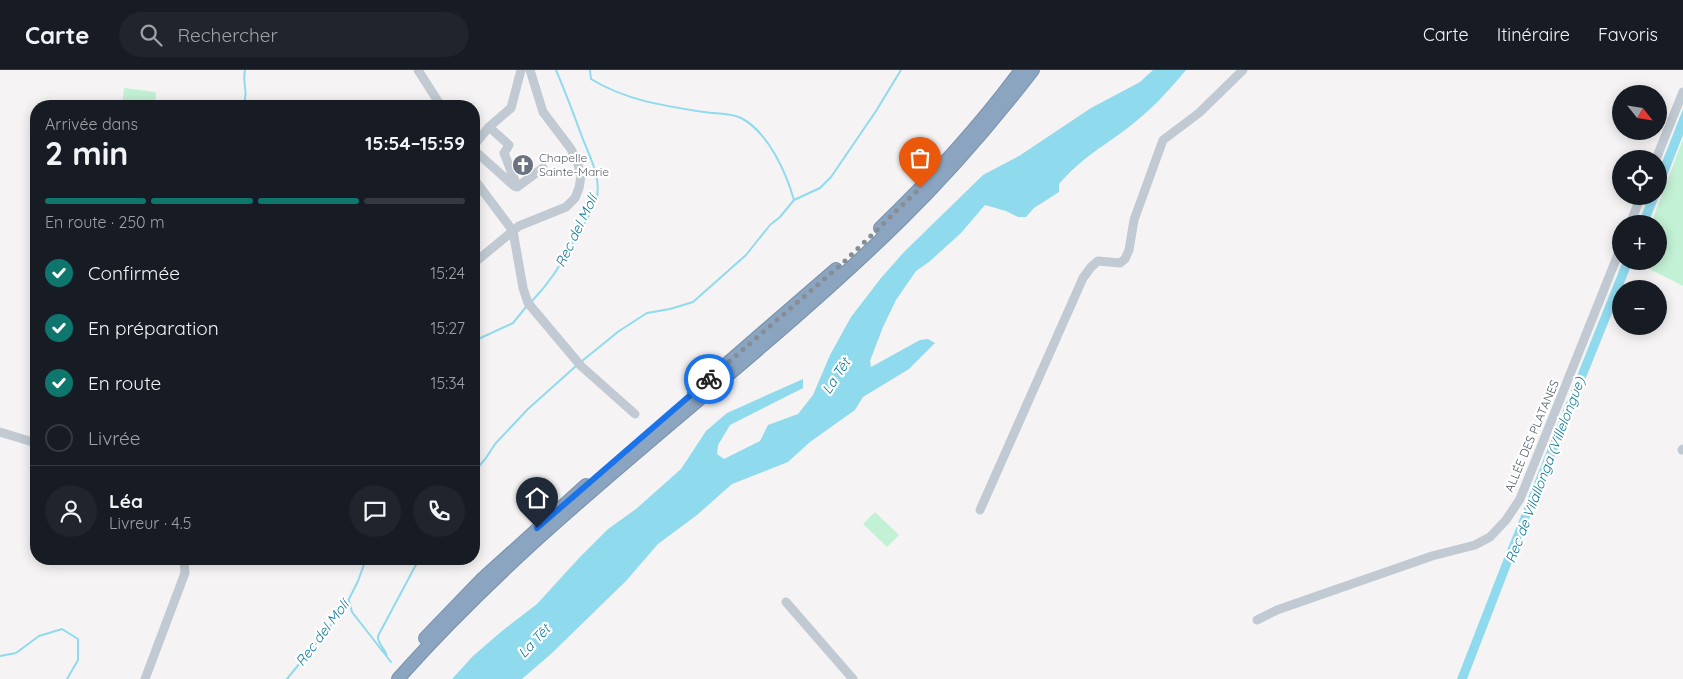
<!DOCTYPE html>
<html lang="fr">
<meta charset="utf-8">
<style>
:root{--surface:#171b24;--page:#20242c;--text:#f1f3f6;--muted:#9ea1a6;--line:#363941;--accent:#0f766e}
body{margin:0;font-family:Quicksand,sans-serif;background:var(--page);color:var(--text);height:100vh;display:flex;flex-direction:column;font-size:19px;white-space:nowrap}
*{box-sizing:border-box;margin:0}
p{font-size:16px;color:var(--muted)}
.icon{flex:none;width:28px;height:28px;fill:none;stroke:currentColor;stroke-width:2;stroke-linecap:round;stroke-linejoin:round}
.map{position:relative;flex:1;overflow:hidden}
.sheet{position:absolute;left:30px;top:30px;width:450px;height:465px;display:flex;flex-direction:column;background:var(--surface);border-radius:20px;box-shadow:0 2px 12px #0003}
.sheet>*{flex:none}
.needle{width:32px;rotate:120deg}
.fabs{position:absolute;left:1612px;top:15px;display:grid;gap:10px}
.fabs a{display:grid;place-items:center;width:55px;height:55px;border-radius:50%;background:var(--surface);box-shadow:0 2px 12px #0003;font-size:25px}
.pin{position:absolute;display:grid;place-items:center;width:42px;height:42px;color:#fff;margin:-51px -21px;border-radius:50% 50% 50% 0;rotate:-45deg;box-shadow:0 0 5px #0007}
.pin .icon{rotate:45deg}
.courier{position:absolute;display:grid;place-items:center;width:50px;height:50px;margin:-25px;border:4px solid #1a73e8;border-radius:50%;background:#fff;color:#222;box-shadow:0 1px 6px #0007}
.headline em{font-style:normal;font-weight:700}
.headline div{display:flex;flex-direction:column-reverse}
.headline{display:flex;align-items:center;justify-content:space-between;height:85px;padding:0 15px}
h1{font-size:32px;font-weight:700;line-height:38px}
.bar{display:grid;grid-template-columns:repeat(4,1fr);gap:8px 5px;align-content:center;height:60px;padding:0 15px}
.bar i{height:6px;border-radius:4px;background:var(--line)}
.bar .current{background:var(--accent)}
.bar p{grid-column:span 4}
.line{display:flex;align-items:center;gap:12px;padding:0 15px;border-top:1px solid var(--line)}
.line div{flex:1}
.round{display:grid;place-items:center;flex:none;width:52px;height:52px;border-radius:26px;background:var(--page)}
ol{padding:0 15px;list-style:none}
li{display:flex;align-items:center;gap:15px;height:55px}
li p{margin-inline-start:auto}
li .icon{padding:5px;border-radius:50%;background:var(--accent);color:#fff;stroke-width:4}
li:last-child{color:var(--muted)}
li i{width:28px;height:28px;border:2px solid var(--line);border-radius:50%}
header{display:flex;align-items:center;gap:30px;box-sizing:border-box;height:70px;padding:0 25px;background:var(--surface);border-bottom:1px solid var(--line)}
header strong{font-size:24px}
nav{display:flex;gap:28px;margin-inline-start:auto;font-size:18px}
.search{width:350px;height:45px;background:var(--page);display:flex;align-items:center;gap:12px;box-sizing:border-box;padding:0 18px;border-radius:28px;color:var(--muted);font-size:19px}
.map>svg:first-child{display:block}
</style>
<header>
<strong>Carte</strong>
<div class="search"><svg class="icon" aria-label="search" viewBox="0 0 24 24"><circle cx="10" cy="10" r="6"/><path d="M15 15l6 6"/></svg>Rechercher</div>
<nav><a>Carte</a><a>Itinéraire</a><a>Favoris</a></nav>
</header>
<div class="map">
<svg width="1683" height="609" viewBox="0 0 1683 609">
<rect width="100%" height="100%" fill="#f5f3f3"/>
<path fill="#c3f1d5" d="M124 18 156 22 155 36 122 35Z
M1683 69V216L1636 192 1659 191V154H1651Z
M875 442 899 465 887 477 863 454Z"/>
<path fill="#90daee" d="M1153 0H1186C1167 23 1149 42 1125 60 1099 79 1081 89 1059 114V122L1034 138 1026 147H1018L1006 141 985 135 961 163 929 192 916 201 896 230 883 257 870 291 871 297 920 270 928 269 935 273 909 299 863 327 855 340 810 372 788 392 732 414 697 445 658 474 626 511 552 583 522 609H452L473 586 502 561 537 534 579 488 608 459 636 439 681 399 706 361 727 343 803 309V318L730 355 718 375 717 384 724 389 760 371 768 355 798 344 813 325 830 285 851 247 881 208 904 182 983 105 1019 86 1091 38 1140 12Z
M1683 39V65L1659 126V100Z
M1649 126H1659L1648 154H1638Z
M1623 191H1633L1519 474 1467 609H1457L1504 488Z"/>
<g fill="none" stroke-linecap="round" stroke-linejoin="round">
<path stroke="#90daee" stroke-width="2" d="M590 0 591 9C625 30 664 36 704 42 716 44 730 43 741 48 768 62 786 102 794 130
M243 36C249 20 242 16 245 0
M532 231C552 210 560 195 574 171 581 158 591 145 596 131 603 108 588 84 581 64 573 42 565 21 556 0
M474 271 513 253 526 237
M582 291 619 261 647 243 670 239 693 232 746 185 770 155 780 147 794 130 820 118 831 107 876 41 901 0
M474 402 486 388 495 374 528 339 576 296
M349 531 352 542 391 592
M0 586 16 583 39 566 62 559 78 569V590L67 609
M387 587C386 579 377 574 378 566L419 489
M287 609 344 539 358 511 366 489"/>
<g stroke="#7690ad" stroke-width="14">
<path id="highway" d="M880 158C930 110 979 57 1021 0
M694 322 836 199
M425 568 481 510 586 415
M398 609C549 438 739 309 901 150 949 103 992 53 1033 0"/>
</g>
<path stroke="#c1cad2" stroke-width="9" d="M418 0 441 36
M489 57 509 75 504 83 517 116
M474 75 489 57 511 38 521 0
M474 80 514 116 517 117 543 98
M1656 89 1683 22
M474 109 513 161 523 218 528 233 581 296 635 344
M1630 154 1641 126
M474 193 519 156 566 137 575 128 579 118 581 106 578 94 571 79 543 42 530 0
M0 362 36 373
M1682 380 1683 379
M980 440 1083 208 1091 197 1098 191 1120 193 1125 189 1129 180 1134 150 1163 70 1199 43 1243 0
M786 532 853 609
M1257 550 1277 540 1432 486 1475 475 1490 467 1506 450 1520 429 1621 177
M145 609 185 503 184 489"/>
<use href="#highway" stroke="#8ba5c1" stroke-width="12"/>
</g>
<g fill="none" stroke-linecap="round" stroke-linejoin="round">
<path stroke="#868d94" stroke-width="5" stroke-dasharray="0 9" d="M709 309 844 192 920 118"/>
<path stroke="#1a73e8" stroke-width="6" d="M537 458 709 309"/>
</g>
<defs>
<g id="church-disc" transform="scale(1.125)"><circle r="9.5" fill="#6b7280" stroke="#fff"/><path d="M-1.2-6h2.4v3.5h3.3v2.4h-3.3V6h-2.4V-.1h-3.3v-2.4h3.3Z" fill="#fff"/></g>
</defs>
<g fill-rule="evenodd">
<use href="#church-disc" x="523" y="95"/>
</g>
<g text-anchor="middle" stroke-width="4.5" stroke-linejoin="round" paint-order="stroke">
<g font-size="12" fill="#5b616d" stroke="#fff" text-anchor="start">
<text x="539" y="92">Chapelle<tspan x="539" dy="14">Sainte-Marie</tspan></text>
</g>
<g font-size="12" fill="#4a5661" stroke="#fff">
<text transform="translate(1532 366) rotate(-67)" y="4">ALLÉE DES PLATANES</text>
</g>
<g font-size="14" font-style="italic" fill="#0c7c9b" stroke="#fff">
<text transform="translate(576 161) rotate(-64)" y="5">Rec del Molí</text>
<text transform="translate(836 306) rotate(-57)" y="5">La Têt</text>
<text transform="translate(1545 400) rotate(-69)" y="5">Rec de Vilallonga (Villelongue)</text>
<text transform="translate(322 563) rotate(-53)" y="5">Rec del Molí</text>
<text transform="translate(534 571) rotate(-47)" y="5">La Têt</text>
</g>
</g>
</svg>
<div class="fabs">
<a><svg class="needle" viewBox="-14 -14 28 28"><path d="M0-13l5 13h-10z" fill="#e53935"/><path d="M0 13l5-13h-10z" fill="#9ea1a6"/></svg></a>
<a><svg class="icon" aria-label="locate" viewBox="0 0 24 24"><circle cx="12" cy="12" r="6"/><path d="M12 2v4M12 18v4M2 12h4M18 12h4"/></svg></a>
<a>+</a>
<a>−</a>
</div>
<div class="pin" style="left:920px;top:118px;background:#ea580c"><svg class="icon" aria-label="bag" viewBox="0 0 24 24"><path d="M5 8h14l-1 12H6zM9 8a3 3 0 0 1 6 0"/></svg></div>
<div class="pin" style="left:537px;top:458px;background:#1f2937"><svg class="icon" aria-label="home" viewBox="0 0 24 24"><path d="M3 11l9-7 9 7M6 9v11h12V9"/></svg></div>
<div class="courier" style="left:709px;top:309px"><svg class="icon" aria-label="bike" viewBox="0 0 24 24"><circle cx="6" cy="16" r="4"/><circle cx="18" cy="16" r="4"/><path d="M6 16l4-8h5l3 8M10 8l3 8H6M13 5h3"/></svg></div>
<section class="sheet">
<div class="headline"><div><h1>2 min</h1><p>Arrivée dans</p></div><em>15:54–15:59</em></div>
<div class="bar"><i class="current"></i><i class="current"></i><i class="current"></i><i></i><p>En route · 250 m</p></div>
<ol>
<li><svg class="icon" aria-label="check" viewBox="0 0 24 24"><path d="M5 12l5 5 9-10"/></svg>Confirmée<p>15:24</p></li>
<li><svg class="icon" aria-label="check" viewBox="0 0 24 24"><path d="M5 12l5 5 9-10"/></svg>En préparation<p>15:27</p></li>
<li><svg class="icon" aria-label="check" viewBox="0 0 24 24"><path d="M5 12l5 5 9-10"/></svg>En route<p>15:34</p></li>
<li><i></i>Livrée</li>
</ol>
<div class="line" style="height:90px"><a class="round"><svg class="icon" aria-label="person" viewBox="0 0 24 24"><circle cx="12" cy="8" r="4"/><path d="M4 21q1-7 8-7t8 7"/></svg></a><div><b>Léa</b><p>Livreur · 4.5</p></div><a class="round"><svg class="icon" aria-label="chat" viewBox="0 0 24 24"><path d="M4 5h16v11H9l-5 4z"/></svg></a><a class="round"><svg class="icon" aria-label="phone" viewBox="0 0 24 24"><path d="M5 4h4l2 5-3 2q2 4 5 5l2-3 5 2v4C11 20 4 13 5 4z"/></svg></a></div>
</section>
</div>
